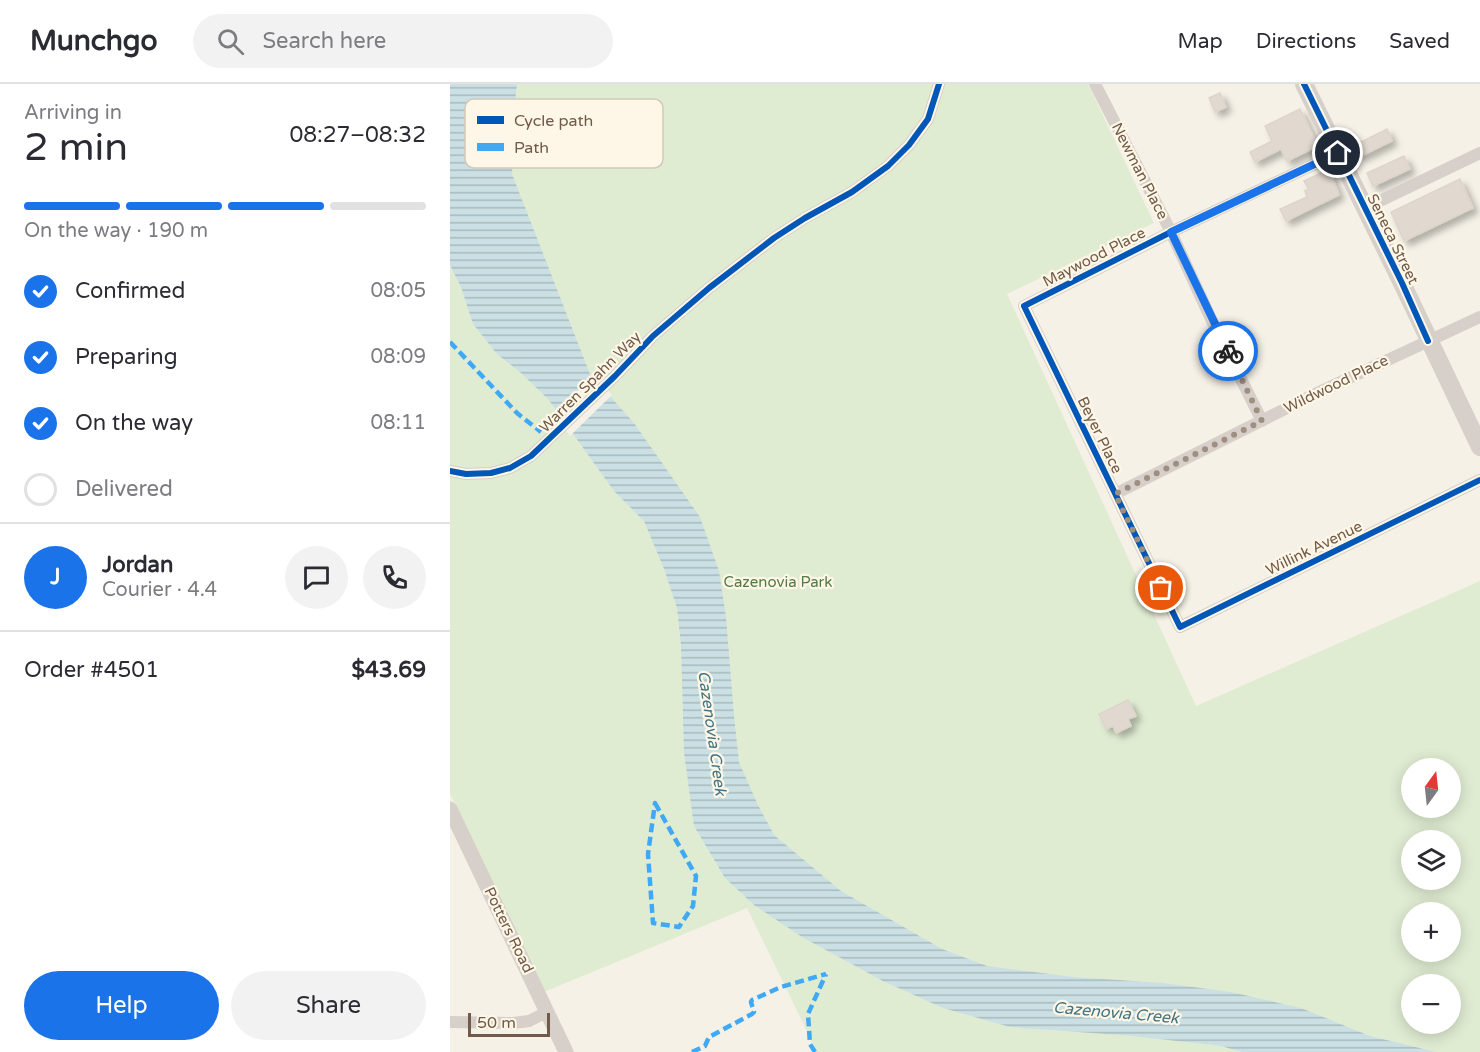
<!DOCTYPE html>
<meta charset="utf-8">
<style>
:root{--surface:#fff;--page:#f2f2f3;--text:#2b2b33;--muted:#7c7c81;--line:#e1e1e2;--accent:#1a73e8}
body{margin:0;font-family:"Varela Round",sans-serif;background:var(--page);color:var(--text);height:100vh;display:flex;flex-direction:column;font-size:22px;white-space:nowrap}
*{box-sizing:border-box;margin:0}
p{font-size:20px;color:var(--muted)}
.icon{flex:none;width:33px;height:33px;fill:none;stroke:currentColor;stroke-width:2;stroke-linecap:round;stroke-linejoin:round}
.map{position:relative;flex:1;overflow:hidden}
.panel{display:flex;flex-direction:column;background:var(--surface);width:450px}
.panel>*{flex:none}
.needle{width:39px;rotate:15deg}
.fabs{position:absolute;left:951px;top:674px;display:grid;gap:12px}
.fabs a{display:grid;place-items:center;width:60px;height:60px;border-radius:50%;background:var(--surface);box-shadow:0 3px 15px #0003;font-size:30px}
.scale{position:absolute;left:18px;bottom:15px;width:82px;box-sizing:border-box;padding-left:6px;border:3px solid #715a49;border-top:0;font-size:16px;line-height:21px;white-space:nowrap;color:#715a49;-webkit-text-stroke:4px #fef7e7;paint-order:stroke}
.pin{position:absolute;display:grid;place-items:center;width:51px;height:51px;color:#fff;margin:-26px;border:3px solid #fff;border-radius:50%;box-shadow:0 2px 6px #0007}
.courier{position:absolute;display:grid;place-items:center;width:60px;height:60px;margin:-30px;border:4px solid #1a73e8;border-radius:50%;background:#fff;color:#222;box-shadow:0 2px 8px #0007}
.summary em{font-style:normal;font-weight:600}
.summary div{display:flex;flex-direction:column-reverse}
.summary{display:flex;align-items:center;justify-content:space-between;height:102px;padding:0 24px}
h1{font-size:39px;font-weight:600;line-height:45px}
.bar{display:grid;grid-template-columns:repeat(4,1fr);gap:9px 6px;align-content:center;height:72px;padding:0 24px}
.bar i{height:8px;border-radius:4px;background:var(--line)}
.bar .active{background:var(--accent)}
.bar p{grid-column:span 4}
.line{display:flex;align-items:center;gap:15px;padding:0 24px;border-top:2px solid var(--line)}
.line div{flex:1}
.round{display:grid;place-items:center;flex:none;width:63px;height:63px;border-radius:32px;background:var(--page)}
ol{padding:0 24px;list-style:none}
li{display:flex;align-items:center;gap:18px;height:66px}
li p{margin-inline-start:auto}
li .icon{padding:6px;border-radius:50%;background:var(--accent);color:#fff;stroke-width:4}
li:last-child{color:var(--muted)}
li i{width:33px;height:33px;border:3px solid var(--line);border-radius:50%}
.cta{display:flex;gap:12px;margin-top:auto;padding:12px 24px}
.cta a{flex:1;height:69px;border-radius:36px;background:var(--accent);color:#fff;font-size:24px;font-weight:600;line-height:69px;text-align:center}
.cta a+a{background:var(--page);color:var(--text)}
header{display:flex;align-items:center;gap:36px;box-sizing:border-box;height:84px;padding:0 30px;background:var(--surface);border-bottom:2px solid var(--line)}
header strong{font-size:28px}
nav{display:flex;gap:33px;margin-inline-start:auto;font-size:21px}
.search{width:420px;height:54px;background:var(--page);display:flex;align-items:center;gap:15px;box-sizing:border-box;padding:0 21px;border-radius:33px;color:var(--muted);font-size:22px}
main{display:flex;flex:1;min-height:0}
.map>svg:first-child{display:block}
</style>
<header>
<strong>Munchgo</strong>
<div class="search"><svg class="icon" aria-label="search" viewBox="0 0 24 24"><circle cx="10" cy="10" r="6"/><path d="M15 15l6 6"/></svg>Search here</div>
<nav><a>Map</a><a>Directions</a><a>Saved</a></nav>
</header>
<main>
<section class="panel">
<div class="summary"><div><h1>2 min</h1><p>Arriving in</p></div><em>08:27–08:32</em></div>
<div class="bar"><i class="active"></i><i class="active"></i><i class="active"></i><i></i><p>On the way · 190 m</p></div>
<ol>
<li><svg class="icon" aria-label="check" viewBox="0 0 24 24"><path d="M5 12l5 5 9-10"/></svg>Confirmed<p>08:05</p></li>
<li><svg class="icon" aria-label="check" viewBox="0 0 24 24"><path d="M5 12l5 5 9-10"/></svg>Preparing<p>08:09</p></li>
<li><svg class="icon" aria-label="check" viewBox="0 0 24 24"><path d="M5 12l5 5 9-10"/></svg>On the way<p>08:11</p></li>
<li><i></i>Delivered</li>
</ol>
<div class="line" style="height:108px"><b class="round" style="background:var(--accent);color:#fff">J</b><div><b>Jordan</b><p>Courier · 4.4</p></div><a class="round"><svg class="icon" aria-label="chat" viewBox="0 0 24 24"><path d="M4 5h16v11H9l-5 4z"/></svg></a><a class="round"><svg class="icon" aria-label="phone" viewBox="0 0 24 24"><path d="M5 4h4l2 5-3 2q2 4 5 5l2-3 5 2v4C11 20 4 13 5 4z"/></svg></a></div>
<div class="line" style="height:78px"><div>Order #4501</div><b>$43.69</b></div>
<div class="cta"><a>Help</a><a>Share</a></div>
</section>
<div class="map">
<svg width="1030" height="968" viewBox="0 0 1030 968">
<defs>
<pattern id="water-rules" width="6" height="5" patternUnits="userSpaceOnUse" patternTransform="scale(1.5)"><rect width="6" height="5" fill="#cae0e4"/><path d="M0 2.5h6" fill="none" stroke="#a8b9bb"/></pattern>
<filter id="shadow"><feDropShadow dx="5" dy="5" stdDeviation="3" flood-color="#0004"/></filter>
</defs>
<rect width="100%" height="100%" fill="#f5f1e7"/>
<path fill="#e0ecd2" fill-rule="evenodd" d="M0 0H638L704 139 557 210 746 622 1030 497V968H367L297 824 94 908 0 710ZM962 684H1000V723H962ZM962 756H1000V795H962ZM962 828H1000V867H962ZM962 900H1000V939H962Z"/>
<path fill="url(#water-rules)" d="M0 0H67L65 18 62 90 140 290 184 339 250 433 269 487 276 533 284 632 289 678 307 719 324 751 391 807 492 865 537 882 624 893 713 899 781 908 851 924 920 952 986 968H792L771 962 683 952 560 943 493 924 433 897 352 853 304 821 275 794 244 742 234 668 231 561 227 524 214 485 194 437 164 407 98 315 70 288 47 270 23 240 11 203 0 181Z"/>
<path fill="#f5f1e7" d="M144 290 162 311 120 352 105 330Z"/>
<path fill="#e1d9cf" stroke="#ddd4ca" stroke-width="1.5" filter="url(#shadow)" d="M770 9 776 23 765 28 759 14Z
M850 25 868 62 837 77 831 65 805 78 800 68 822 57 815 42Z
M937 45 942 57 909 73 903 62Z
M954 72 960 85 923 102 917 89Z
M879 85 889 111 836 137 830 125 857 113 855 107 859 105 854 97Z
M1010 95 1023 124 954 157 941 128Z
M678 616 686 632 678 635 681 642 666 649 663 642 656 645 649 630Z"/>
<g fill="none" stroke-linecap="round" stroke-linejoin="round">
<path stroke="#d7cfc9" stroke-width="12" d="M645 0 721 148 761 235 812 337
M888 69 721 148 574 222 730 543 1030 396
M915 124 1030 69
M0 387 16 390 41 389 60 384 81 372 165 292 203 252 259 204 324 154 355 134 402 108 438 82 459 61 478 35 489 0
M665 410 865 310 1030 233
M0 938 63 939 79 937 97 928"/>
<path stroke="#d7cfc9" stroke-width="15" d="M0 725 116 968"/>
<path stroke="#d7cfc9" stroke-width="18" d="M854 0 952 199 1030 363"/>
<path stroke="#3fa9f5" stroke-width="4.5" stroke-dasharray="9 4.5" stroke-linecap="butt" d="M0 258 67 329 91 348
M205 719 246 792 243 822 229 843 203 839 198 770Z
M242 968 255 962 259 953 302 930 304 928 301 918 302 916 331 903 376 890
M365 968 360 960 358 930 376 890"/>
<g stroke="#fef7e7" stroke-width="10">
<path id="cycleway" d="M854 0 952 199 978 257
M888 69 721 148 574 222 730 543 1030 396
M0 387 16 390 41 389 60 384 81 372 165 292 203 252 259 204 324 154 355 134 402 108 438 82 459 61 478 35 489 0"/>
</g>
<use href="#cycleway" stroke="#0057b8" stroke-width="6"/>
</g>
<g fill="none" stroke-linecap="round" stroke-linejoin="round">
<path stroke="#9f8f80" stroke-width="6" stroke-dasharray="0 10.8" d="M711 504 665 410 812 337 778 267"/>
<path stroke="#1a73e8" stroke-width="8" d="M778 267 721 148 888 69"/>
</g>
<g text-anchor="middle" stroke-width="4.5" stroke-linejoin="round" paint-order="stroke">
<g font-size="15" fill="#715a49" stroke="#fef7e7">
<text transform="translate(690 87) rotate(63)" y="5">Newman Place</text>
<text transform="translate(943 155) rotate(64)" y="5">Seneca Street</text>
<text transform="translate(644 173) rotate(-27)" y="5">Maywood Place</text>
<text transform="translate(140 298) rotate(-45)" y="5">Warren Spahn Way</text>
<text transform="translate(886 300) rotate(-26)" y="5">Wildwood Place</text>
<text transform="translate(650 351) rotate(64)" y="5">Beyer Place</text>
<text transform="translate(864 464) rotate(-26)" y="5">Willink Avenue</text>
<text transform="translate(59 846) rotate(64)" y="5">Potters Road</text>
</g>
<g font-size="15" fill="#527b45" stroke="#fef7e7">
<text x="328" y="503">Cazenovia Park</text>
</g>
<g font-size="16" font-style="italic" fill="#447483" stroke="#fef7e7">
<text transform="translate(263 649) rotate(82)" y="6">Cazenovia Creek</text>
<text transform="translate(666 928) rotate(5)" y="6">Cazenovia Creek</text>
</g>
</g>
<rect x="15" y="15" width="198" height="69" rx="9" fill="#fef7e7" stroke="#d4c8b8" stroke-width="1.5"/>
<rect x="27" y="32" width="27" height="8" fill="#0057b8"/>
<rect x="27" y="59" width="27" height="8" fill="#3fa9f5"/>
<g font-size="16" fill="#715a49">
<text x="64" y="42">Cycle path</text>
<text x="64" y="69">Path</text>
</g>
</svg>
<div class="fabs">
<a><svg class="needle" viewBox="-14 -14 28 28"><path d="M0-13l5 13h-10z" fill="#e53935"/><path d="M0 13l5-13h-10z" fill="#7c7c81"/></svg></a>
<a><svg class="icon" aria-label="layers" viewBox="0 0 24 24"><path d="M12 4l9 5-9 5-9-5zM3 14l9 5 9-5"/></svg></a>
<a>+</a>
<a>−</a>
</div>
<div class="scale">50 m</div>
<div class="pin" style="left:711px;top:504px;background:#ea580c"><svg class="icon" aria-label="bag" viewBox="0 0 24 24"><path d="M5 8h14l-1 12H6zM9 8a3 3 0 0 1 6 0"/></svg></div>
<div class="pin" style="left:888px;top:69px;background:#1f2937"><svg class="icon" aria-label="home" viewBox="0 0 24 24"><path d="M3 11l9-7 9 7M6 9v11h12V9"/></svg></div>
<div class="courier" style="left:778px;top:267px"><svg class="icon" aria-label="bike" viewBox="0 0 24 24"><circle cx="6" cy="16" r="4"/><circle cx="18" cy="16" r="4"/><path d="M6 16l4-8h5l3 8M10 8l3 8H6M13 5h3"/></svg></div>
</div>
</main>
